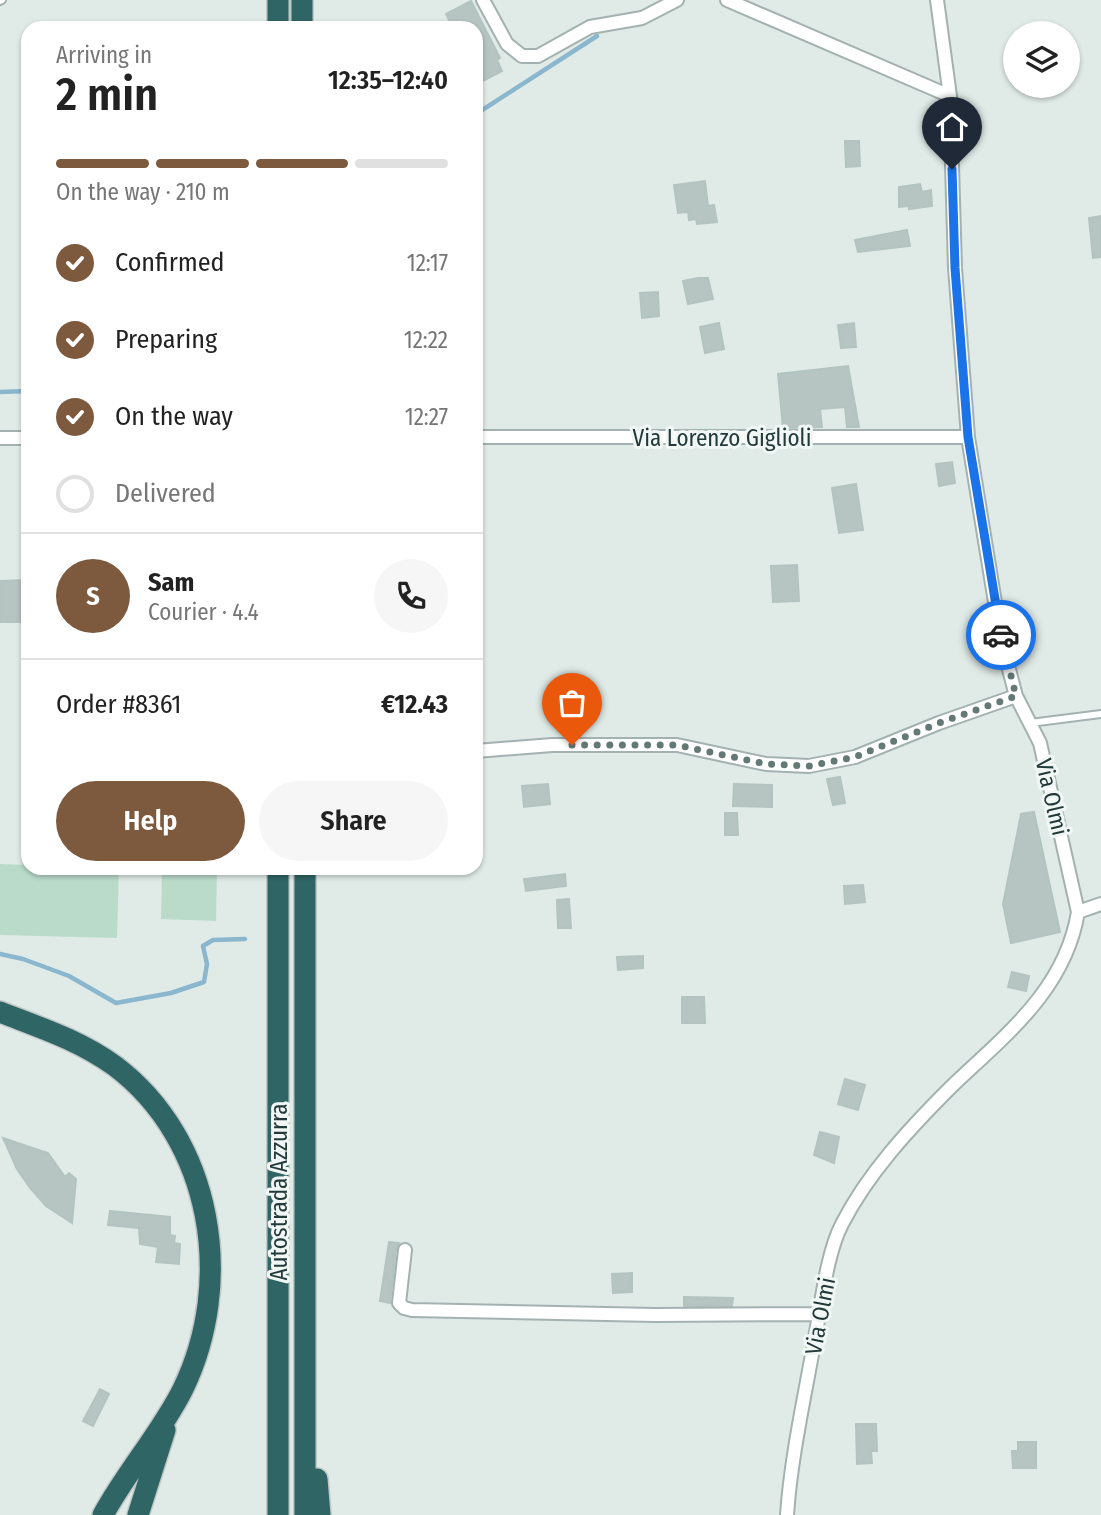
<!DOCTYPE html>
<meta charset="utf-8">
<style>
:root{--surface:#fff;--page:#f6f6f6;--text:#222;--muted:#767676;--line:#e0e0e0;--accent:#7d593d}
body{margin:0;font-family:"Fira Sans Condensed",sans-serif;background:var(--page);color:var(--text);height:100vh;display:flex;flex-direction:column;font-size:26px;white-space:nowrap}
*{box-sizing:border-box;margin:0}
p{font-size:23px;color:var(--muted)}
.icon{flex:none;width:38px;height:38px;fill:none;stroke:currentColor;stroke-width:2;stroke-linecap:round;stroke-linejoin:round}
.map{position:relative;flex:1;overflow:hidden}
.details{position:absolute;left:21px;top:21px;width:462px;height:854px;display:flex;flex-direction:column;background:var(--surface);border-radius:21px;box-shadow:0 2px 5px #0004}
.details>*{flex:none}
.controls{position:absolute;left:1003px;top:21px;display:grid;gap:14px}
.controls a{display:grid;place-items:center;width:77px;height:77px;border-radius:50%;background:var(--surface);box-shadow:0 2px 5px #0004;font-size:35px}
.pin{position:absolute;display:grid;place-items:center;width:60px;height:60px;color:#fff;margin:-72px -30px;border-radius:50% 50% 50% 0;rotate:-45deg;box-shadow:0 0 7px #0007}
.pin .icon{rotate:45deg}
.courier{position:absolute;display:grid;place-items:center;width:70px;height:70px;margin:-35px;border:5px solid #1a73e8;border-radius:50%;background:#fff;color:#222;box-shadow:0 2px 9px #0007}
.overview em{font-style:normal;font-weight:600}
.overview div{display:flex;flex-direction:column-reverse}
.overview{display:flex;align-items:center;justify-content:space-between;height:119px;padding:0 35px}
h1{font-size:46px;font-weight:600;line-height:52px}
.bar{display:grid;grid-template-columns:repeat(4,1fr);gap:10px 7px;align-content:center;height:84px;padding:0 35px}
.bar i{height:9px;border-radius:5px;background:var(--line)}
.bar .current{background:var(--accent)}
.bar p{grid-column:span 4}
.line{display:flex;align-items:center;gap:18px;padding:0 35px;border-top:2px solid var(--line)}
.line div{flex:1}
.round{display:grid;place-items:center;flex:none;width:74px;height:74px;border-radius:37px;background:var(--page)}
ol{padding:0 35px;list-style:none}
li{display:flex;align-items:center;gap:21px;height:77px}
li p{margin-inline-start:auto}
li .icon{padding:7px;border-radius:50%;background:var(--accent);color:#fff;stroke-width:4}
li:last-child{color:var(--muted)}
li i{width:38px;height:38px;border:4px solid var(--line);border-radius:50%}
.cta{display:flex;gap:14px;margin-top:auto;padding:14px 35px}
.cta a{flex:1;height:80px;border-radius:42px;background:var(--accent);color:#fff;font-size:28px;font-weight:600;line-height:80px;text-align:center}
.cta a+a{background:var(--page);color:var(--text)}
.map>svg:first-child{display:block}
</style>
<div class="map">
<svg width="1101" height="1515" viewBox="0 0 1101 1515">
<rect width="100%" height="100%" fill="#e0ebe8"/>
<path fill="#badbca" d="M0 864 28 865V868H119L117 938 0 935Z
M162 868H217L216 921 161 919Z"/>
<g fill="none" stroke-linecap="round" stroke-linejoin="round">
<path stroke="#8ab6ce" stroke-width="4.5" d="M476 114 597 36
M0 392 28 391
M0 954 23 959 69 976 116 1003 171 993 204 982 207 964 203 946 213 940 245 939"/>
</g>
<path fill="#b6c5c2" stroke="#b3c4c0" stroke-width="2" d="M471 1 500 58 497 60 502 71 481 82 479 79 476 81V28H453L446 14Z
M845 141H859L860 166 846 167Z
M705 181 708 206 714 205 717 222 697 224 696 219 689 220 688 212 678 213 674 185Z
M920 184 922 192 931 190 932 206 909 209V206L899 207V187Z
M1101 216V257L1093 258 1089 218Z
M907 230 910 246 858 252 855 240Z
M698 278H708L713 299 688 304 683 281Z
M658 292 659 316 642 318 640 293Z
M719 323 724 349 705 353 700 327Z
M854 323 856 347 841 348 838 325Z
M848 366 859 427H847L845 407 820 409 822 427 783 428 778 374Z
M952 462 955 483 939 486 936 464Z
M856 484 863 530 839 533 832 488Z
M797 565 799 601 773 602 771 566Z
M28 580V622H0V581Z
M840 777 845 803 833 805 827 779Z
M548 784 550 804 524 807 522 786Z
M734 784 772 785V807L733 806Z
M1034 812 1060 932 1011 943 1003 904 1021 814Z
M725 813H737L738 835H725Z
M565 874 566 886 526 891 524 879Z
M863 885 865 902 845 904 844 886Z
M569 899 571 928H558L557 900Z
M643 956V968L618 970 617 957Z
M1012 972 1029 976 1026 991 1008 987Z
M682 997H704L705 1023H682Z
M845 1079 865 1085 858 1110 838 1104Z
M820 1132 839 1137 834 1163 814 1155Z
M3 1138 48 1153 65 1177 69 1173 76 1179 72 1223 46 1206 30 1188 17 1169Z
M110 1211 170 1217V1235L175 1236 174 1243 180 1244 179 1264 156 1262 158 1247 140 1244 139 1228 108 1225Z
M389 1242 399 1243 396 1249 390 1303 380 1301Z
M632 1273V1292L613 1293 612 1274Z
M684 1297 733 1298 732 1306H684Z
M100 1389 109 1394 93 1426 83 1421Z
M856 1424H876L877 1451H871L872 1463 857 1464Z
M1018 1442H1036V1468H1013L1012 1451H1018Z"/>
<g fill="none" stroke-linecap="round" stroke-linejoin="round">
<g stroke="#a3b2b0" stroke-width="10">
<path id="lane" d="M0 1 2 0
M1030 723 1101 714"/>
</g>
<g stroke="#a3b2b0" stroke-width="16">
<path id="street" d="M483 0 507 44 522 56H538L590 27 642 18 677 0
M727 0 950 96
M476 437H968
M0 438H28
M476 751 552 745H677L766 764 809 766 855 757 939 723 1016 696
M1078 912 1101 904
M405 1250 399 1303 404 1308 412 1310 655 1315 819 1314
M787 1515C791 1455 806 1391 816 1332 822 1300 827 1253 842 1224 868 1173 910 1128 950 1088 1004 1036 1065 991 1078 912L1040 743 1016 696 1001 639 968 437 955 268 950 96 937 0"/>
</g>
<g stroke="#c1c8c8" stroke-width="24">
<path id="highway" d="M302 0V28
M278 28V0
M278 868V1515
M305 868V1515
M0 1012C41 1028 79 1040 115 1066 213 1140 235 1282 183 1389 161 1433 127 1471 103 1515
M317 1479 320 1515
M138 1515 165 1430"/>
</g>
<use href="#lane" stroke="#fff" stroke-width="6"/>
<use href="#street" stroke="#fff" stroke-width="12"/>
<use href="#highway" stroke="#2f6565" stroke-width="21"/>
</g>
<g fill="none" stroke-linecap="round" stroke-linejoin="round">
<path stroke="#647876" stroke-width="7" stroke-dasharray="0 12.6" d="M572 745H677L766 764 809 766 855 757 939 723 1016 696 1001 635"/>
<path stroke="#1a73e8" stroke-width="9" d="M952 169 955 268 968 437 1001 635"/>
</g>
<g text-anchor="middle" stroke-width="6" stroke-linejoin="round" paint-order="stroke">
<g font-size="23" fill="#223a39" stroke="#f1f7f5">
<text x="722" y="446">Via Lorenzo Giglioli</text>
<text transform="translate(1052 797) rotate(77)" y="8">Via Olmi</text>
<text transform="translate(279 1192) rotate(-90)" y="8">Autostrada Azzurra</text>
<text transform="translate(820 1316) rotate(-79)" y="8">Via Olmi</text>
</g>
</g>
</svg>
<div class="controls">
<a><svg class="icon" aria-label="layers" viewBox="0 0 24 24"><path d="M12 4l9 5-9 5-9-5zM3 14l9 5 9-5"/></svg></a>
</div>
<div class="pin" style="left:572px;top:745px;background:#ea580c"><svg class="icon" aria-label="bag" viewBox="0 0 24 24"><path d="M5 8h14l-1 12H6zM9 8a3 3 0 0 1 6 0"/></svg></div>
<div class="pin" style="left:952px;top:169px;background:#1f2937"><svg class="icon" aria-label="home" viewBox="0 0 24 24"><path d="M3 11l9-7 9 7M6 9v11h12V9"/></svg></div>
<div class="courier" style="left:1001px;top:635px"><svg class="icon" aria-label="car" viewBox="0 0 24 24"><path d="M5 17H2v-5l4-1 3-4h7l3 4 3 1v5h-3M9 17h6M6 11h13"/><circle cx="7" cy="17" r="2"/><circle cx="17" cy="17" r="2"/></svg></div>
<section class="details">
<div class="overview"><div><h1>2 min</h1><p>Arriving in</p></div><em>12:35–12:40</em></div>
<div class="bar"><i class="current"></i><i class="current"></i><i class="current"></i><i></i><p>On the way · 210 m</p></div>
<ol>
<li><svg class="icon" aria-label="check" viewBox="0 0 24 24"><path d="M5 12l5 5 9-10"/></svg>Confirmed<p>12:17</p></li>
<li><svg class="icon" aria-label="check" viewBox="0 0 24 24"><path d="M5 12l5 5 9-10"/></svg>Preparing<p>12:22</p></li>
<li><svg class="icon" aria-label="check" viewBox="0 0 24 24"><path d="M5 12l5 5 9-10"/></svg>On the way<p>12:27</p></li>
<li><i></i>Delivered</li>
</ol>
<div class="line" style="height:126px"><b class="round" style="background:var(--accent);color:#fff">S</b><div><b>Sam</b><p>Courier · 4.4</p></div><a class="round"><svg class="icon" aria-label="phone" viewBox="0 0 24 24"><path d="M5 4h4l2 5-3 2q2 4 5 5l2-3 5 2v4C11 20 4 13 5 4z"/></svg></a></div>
<div class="line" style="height:91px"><div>Order #8361</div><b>€12.43</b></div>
<div class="cta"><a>Help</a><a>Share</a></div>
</section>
</div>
